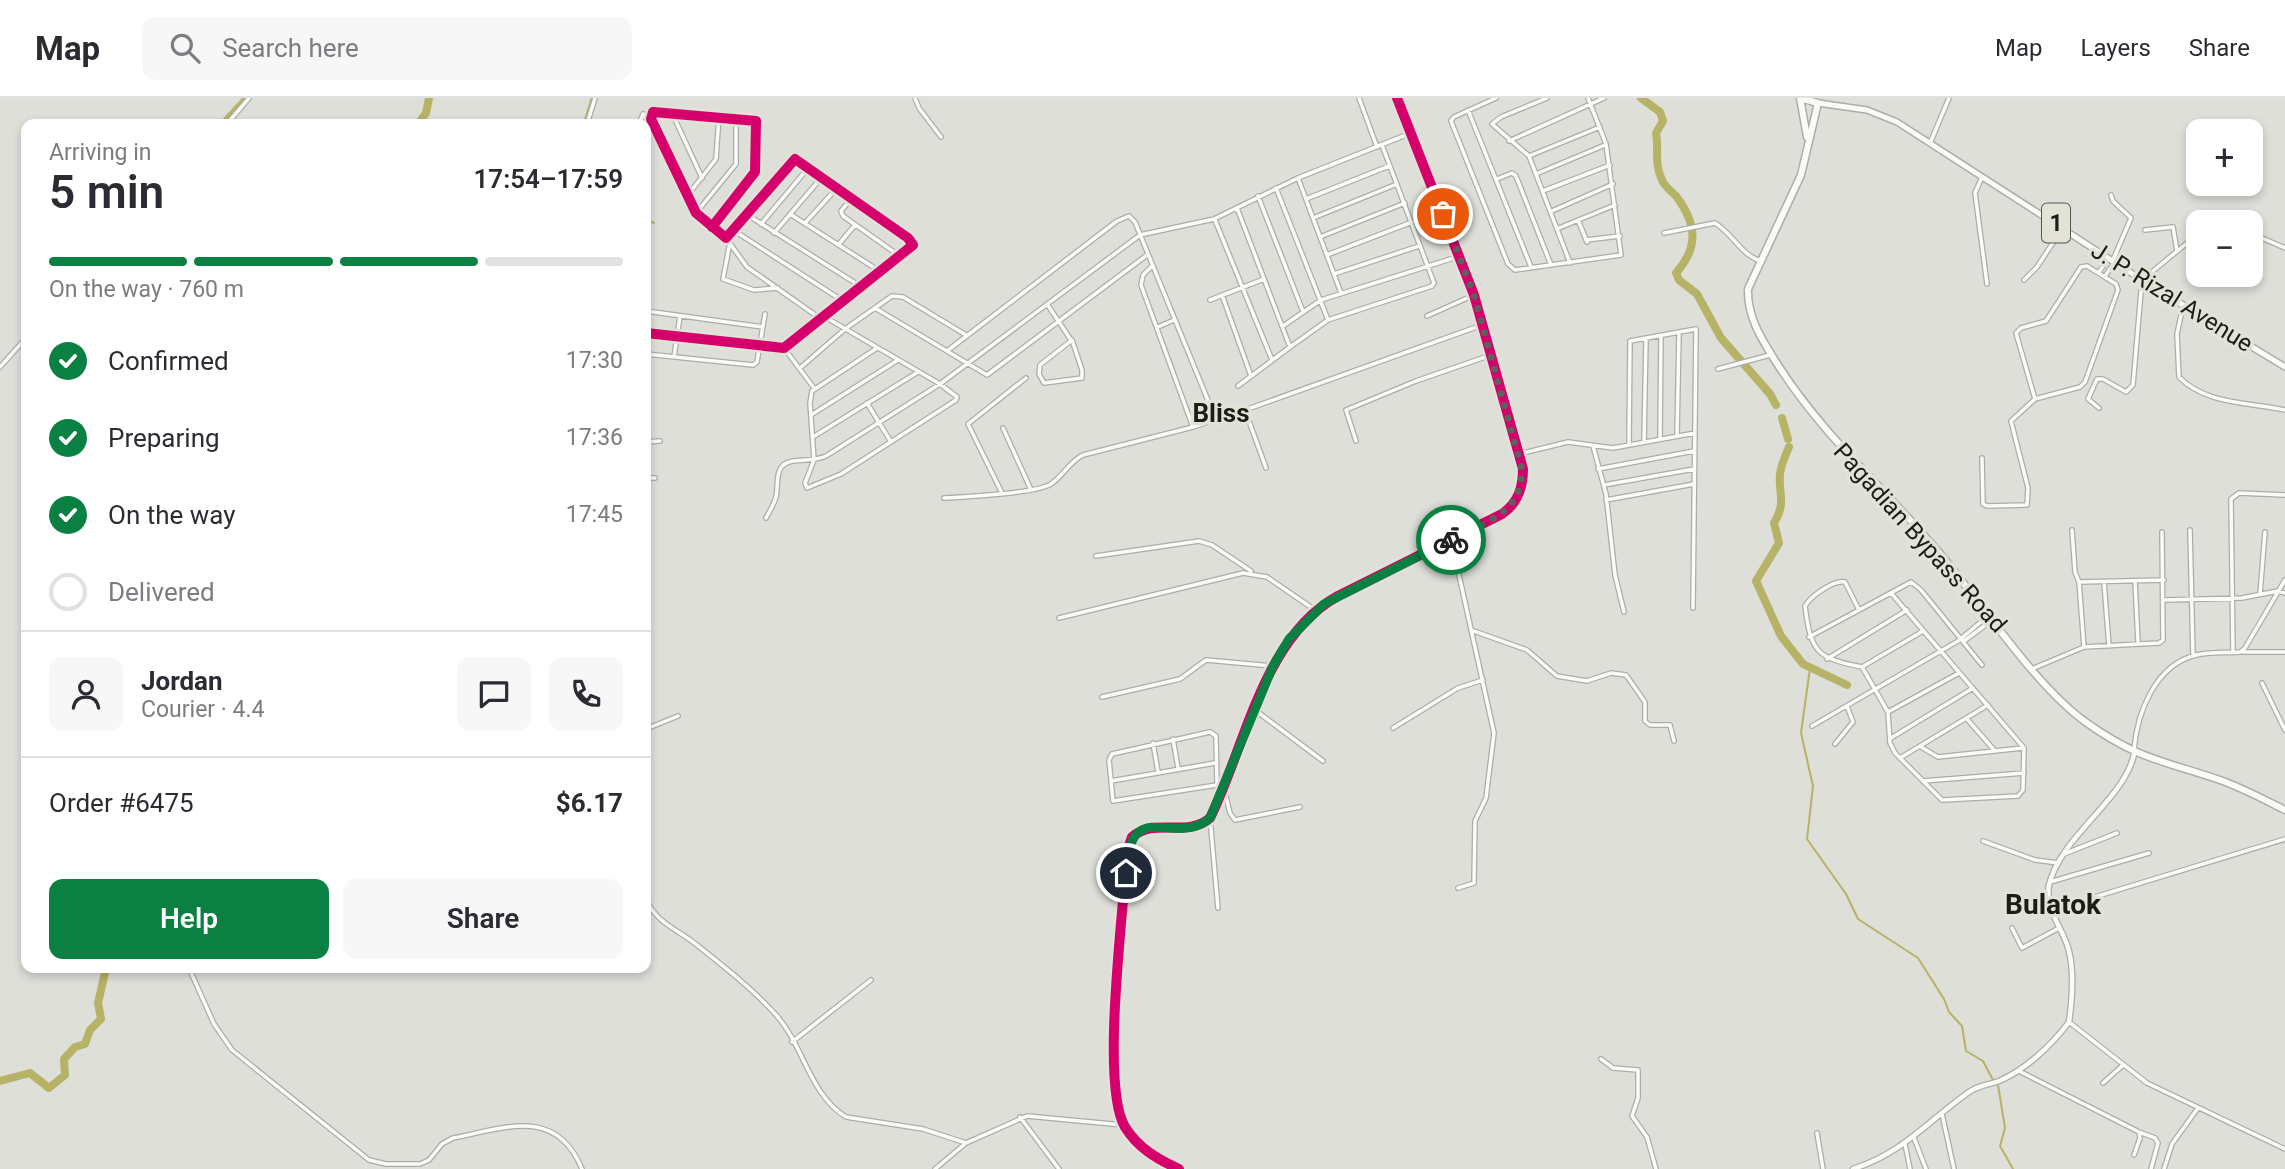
<!DOCTYPE html>
<meta charset="utf-8">
<style>
:root{--surface:#fff;--page:#f7f7f7;--text:#2b2b33;--muted:#7c7c81;--line:#e1e1e2;--accent:#0b8043}
body{margin:0;font-family:Roboto,sans-serif;background:var(--page);color:var(--text);height:100vh;display:flex;flex-direction:column;font-size:26px;white-space:nowrap}
*{box-sizing:border-box;margin:0}
p{font-size:23px;color:var(--muted)}
.icon{flex:none;width:38px;height:38px;fill:none;stroke:currentColor;stroke-width:2;stroke-linecap:round;stroke-linejoin:round}
.map{position:relative;flex:1;overflow:hidden}
.drawer{position:absolute;left:21px;top:21px;width:630px;height:854px;display:flex;flex-direction:column;background:var(--surface);border-radius:14px;box-shadow:0 4px 10px #0003}
.drawer>*{flex:none}
.controls{position:absolute;left:2186px;top:21px;display:grid;gap:14px}
.controls a{display:grid;place-items:center;width:77px;height:77px;border-radius:14px;background:var(--surface);box-shadow:0 4px 10px #0003;font-size:35px}
.pin{position:absolute;display:grid;place-items:center;width:60px;height:60px;color:#fff;margin:-30px;border:4px solid #fff;border-radius:50%;box-shadow:0 2px 7px #0007}
.courier{position:absolute;display:grid;place-items:center;width:70px;height:70px;margin:-35px;border:5px solid #0b8043;border-radius:50%;background:#fff;color:#222;box-shadow:0 2px 9px #0007}
.headline em{font-style:normal;font-weight:600}
.headline div{display:flex;flex-direction:column-reverse}
.headline{display:flex;align-items:center;justify-content:space-between;height:119px;padding:0 28px}
h1{font-size:46px;font-weight:600;line-height:52px}
.bar{display:grid;grid-template-columns:repeat(4,1fr);gap:10px 7px;align-content:center;height:84px;padding:0 28px}
.bar i{height:9px;border-radius:5px;background:var(--line)}
.bar .current{background:var(--accent)}
.bar p{grid-column:span 4}
.line{display:flex;align-items:center;gap:18px;padding:0 28px;border-top:2px solid var(--line)}
.line div{flex:1}
.round{display:grid;place-items:center;flex:none;width:74px;height:74px;border-radius:14px;background:var(--page)}
ol{padding:0 28px;list-style:none}
li{display:flex;align-items:center;gap:21px;height:77px}
li p{margin-inline-start:auto}
li .icon{padding:7px;border-radius:50%;background:var(--accent);color:#fff;stroke-width:4}
li:last-child{color:var(--muted)}
li i{width:38px;height:38px;border:4px solid var(--line);border-radius:50%}
.action{display:flex;gap:14px;margin-top:auto;padding:14px 28px}
.action a{flex:1;height:80px;border-radius:14px;background:var(--accent);color:#fff;font-size:28px;font-weight:600;line-height:80px;text-align:center}
.action a+a{background:var(--page);color:var(--text)}
header{display:flex;align-items:center;gap:42px;box-sizing:border-box;height:98px;padding:0 35px;background:var(--surface);border-bottom:2px solid var(--line)}
header strong{font-size:33px}
nav{display:flex;gap:38px;margin-inline-start:auto;font-size:24px}
.search{width:490px;height:63px;background:var(--page);display:flex;align-items:center;gap:18px;box-sizing:border-box;padding:0 24px;border-radius:14px;color:var(--muted);font-size:26px}
.map>svg:first-child{display:block}
</style>
<header>
<strong>Map</strong>
<div class="search"><svg class="icon" aria-label="search" viewBox="0 0 24 24"><circle cx="10" cy="10" r="6"/><path d="M15 15l6 6"/></svg>Search here</div>
<nav><a>Map</a><a>Layers</a><a>Share</a></nav>
</header>
<div class="map">
<svg width="2285" height="1071" viewBox="0 0 2285 1071">
<rect width="100%" height="100%" fill="#dfdfda"/>
<g fill="none" stroke-linecap="round" stroke-linejoin="round">
<path stroke="#b6b266" stroke-width="2" d="M646 121 654 125
M1810 570 1801 635 1813 688 1807 741 1846 796 1858 821 1918 860 1944 901 1949 914 1962 928 1966 953 1983 963 1993 982
M1998 987 2005 1030 2000 1048 2013 1071"/>
<path stroke="#b6b266" stroke-width="4.5" d="M221 26 245 0
M585 26 593 0"/>
<path stroke="#b6b266" stroke-width="8" d="M1641 0 1660 14 1663 23 1656 35C1659 52 1654 66 1662 82 1665 89 1671 93 1676 98 1697 126 1699 149 1676 175L1679 182 1697 196 1721 240 1770 296 1776 307
M418 26 426 15 429 0
M1782 320 1788 341
M1789 349C1785 358 1781 367 1780 376 1778 397 1787 403 1774 425L1779 445 1756 483 1781 538 1803 566 1847 587
M0 983 30 975 49 990 65 977 64 961 75 949 85 946 90 932 101 921 98 905 106 870"/>
<g stroke="#acaca8" stroke-width="6">
<path id="minor" d="M915 0 919 10 941 39
M1359 0 1377 49
M1496 0 1454 19 1451 23 1508 166 1515 172 1621 157 1606 46 1588 0
M1547 0 1501 19 1492 26 1529 58 1570 165
M1468 12 1531 169
M672 15 702 80
M227 26 249 0
M587 26 595 0
M639 26 643 16 650 18
M1509 43 1604 0
M1931 43 1949 0
M1529 58 1600 29
M1536 76 1605 47
M1982 79 1975 95 1987 186
M1298 80 1341 195
M1497 81 1512 75 1516 78 1551 167
M1276 90 1328 222
M1543 93 1610 67
M688 97 716 61 719 18
M2111 97 2113 103 2131 120 2113 162
M1258 98 1302 211
M851 101 841 113 843 118 901 159
M1306 101 1389 68
M1237 110 1290 249 1238 288
M1552 113 1613 86
M696 115 736 66V19
M746 116 860 188
M790 116 881 174
M1313 120 1397 86
M1215 122 1272 262
M1578 122 1587 144
M805 125 837 90
M761 126 809 69
M1559 130 1615 107
M733 132 843 203
M2145 132 2173 129 2177 153
M774 135 822 79
M1664 135 1715 125C1733 136 1742 158 1761 163
M2250 135 2285 150
M1320 139 1405 105
M726 140 747 169 821 221
M1586 142 1620 138
M730 144 723 181 754 192 778 190
M839 146 855 127
M1327 157 1412 124
M2099 174 2108 161
M1334 176 1419 148
M2105 178 2114 165
M2024 182 2037 169 2062 131
M1222 197 1251 278
M1210 202 1264 181
M1047 206 1071 242
M2183 208 2177 236 2179 279C2206 307 2249 304 2285 312
M875 210 987 277 1147 157
M646 213 763 229
M1427 218 1474 197
M825 219 940 286 1140 137 1214 121 1298 80 1411 35
M1283 228 1321 202 1460 158
M1158 229 1174 222
M646 235 784 250 913 147 908 140 795 61 726 140 696 115 651 21 653 14 756 23 755 74 712 129
M1072 242 1082 272V280L1044 285 1039 276 1040 267Z
M1290 249 1328 222 1432 188 1434 185 1382 47
M784 250 814 290
M947 253 1117 123 1129 118 1135 124 1216 322
M646 256 753 267 757 264 765 216
M674 259 680 218
M0 269 26 240
M800 270 845 231 892 198 903 199 966 237
M1718 271 1770 257
M867 305 891 344
M2099 310 2088 301 2097 281H2103L2126 294 2133 287 2142 182 2198 136
M811 317 898 262
M1193 329 1245 312
M1003 330 1031 392
M1677 338 1679 235
M813 339 918 274
M1660 341 1661 238
M1356 343 1346 312 1416 283 1491 257
M646 344 660 343
M1644 344 1646 241
M1629 347 1630 243 1696 231 1693 510
M1593 348 1606 396 1615 477 1624 514
M1519 356 1568 344 1613 350 1695 335
M1982 360 1983 406 1987 408 2027 407 2028 390 2011 323 2035 301 2080 289 2085 284 2118 192 2116 186 2087 168 2081 169 2046 223 2021 230 2016 235 2035 301
M1266 370 1245 312 1482 227
M1598 371 1694 353
M646 380H655
M1604 387 1694 371
M1001 393 968 326 1026 280
M944 400C964 399 1036 395 1051 386 1064 377 1069 364 1083 357L1193 329 1141 187 1143 177 1152 168
M1606 402 1694 386
M766 420C770 413 774 406 776 399 779 385 773 366 793 363 805 361 815 363 826 358L940 286 957 299 956 302 841 376 807 390 805 385 814 362 810 305 812 293 877 250
M2072 432 2075 474 2079 484
M2190 432 2193 558
M1451 441 1494 635 1486 700 1475 723 1474 785 1458 790
M1096 458 1199 443 1212 447 1251 473
M2135 483 2138 544
M2104 484 2109 548
M2260 496 2265 434
M2164 502 2242 500 2278 493 2285 495
M1859 512 1845 484C1833 482 1811 498 1805 508 1811 555 1817 560 1862 569L1888 614 1890 645 1895 655 1942 702 2018 698 2023 692 2024 650 1891 495
M1059 520 1243 475 1267 479 1315 512
M1471 532 1527 552 1557 578 1587 583 1611 575 1626 577 1645 604V623L1650 627H1670L1674 643
M1809 539 1911 484 1921 492 1982 567
M1964 543 1991 523
M2084 549 2079 484 2164 482
M2233 554 2231 401 2239 395 2285 397
M2242 554H2285
M1827 561 1907 512
M1862 569 1923 533
M2034 570 2084 549 2159 545 2163 542 2162 434
M2262 585 2285 632
M1102 599 1180 581 1206 562 1273 568
M1255 612 1323 663
M1888 614 1959 575
M1967 621 1995 653
M1812 628 1958 543 1988 518
M1393 630 1458 590 1483 582
M646 631 678 618
M1210 634 1216 638 1217 687 1113 703 1109 662 1112 656Z
M1891 640 1973 590
M1173 641 1178 670
M1153 645 1158 674
M1835 646 1853 624 1847 608
M1921 649 1938 659 2023 650
M2134 652C2137 615 2155 567 2196 557 2210 554 2226 555 2240 554L2245 550 2285 482
M1900 660 1988 607
M1111 683 1215 665
M1923 683 2024 675
M1224 691 1230 715 1235 722 1300 709
M1210 720 1218 810
M1983 743 2035 762 2059 765
M2064 756 2117 735
M2050 784 2149 755
M646 802C657 824 674 830 693 844 721 866 753 891 777 918 804 949 810 997 846 1019L923 1031 966 1045 1027 1018 1123 1027
M2052 812 2285 741
M2012 830 2022 850 2059 830
M189 870 214 926 232 952 369 1062 386 1066H420L429 1062 442 1046 453 1040C505 1030 556 1008 582 1071
M2069 924 2147 985 2285 1051
M792 944 871 882
M1601 961 1613 970 1638 972V1000L1632 1018 1647 1039 1656 1071
M2019 973 2139 1034 2140 1040 2134 1057
M2103 985 2122 968
M1942 1016 1954 1071
M1020 1019 1059 1071
M2139 1034 2155 1040 2158 1045 2151 1071
M1817 1035 1823 1071
M1914 1040 1926 1071
M1905 1046 1910 1071
M935 1071 966 1045
M2164 1071 2172 1046 2198 1010"/>
</g>
<g stroke="#acaca8" stroke-width="7">
<path id="tertiary" d="M1179 1071C1157 1061 1138 1050 1125 1029 1100 987 1124 810 1127 754L1132 739C1155 719 1187 740 1210 720 1246 647 1263 539 1338 498L1502 416C1518 405 1523 390 1523 371L1474 197 1397 0
M1853 1071C1903 1055 1928 1023 1969 994 1979 987 1988 987 1999 983 2025 972 2052 947 2069 924 2072 903 2074 874 2069 853 2064 831 2044 812 2049 787 2060 739 2125 701 2134 656"/>
</g>
<g stroke="#acaca8" stroke-width="8">
<path id="primary" d="M1818 5 1867 12 1897 24 2142 182 2285 269"/>
</g>
<g stroke="#acaca8" stroke-width="9">
<path id="trunk" d="M1800 0 1818 5 1801 77 1748 191C1747 219 1762 242 1776 264 1824 340 1885 390 1941 457 1983 507 2036 589 2087 625 2136 660 2163 663 2217 681 2241 689 2263 701 2285 712
M1800 0 1807 39"/>
</g>
<use href="#minor" stroke="#fafaf9" stroke-width="3.5"/>
<use href="#tertiary" stroke="#fafaf9" stroke-width="4.5"/>
<use href="#primary" stroke="#fafaf9" stroke-width="5"/>
<use href="#trunk" stroke="#fafaf9" stroke-width="6"/>
<g stroke="#e2e2d7" stroke-width="15">
<path id="cycleway" d="M646 235 784 250 913 147 908 140 795 61 726 140 696 115 651 21 653 14 756 23 755 74 712 129
M1179 1071C1157 1061 1138 1050 1125 1029 1100 987 1124 810 1127 754L1132 739C1155 719 1187 740 1210 720 1246 647 1263 539 1338 498L1502 416C1518 405 1523 390 1523 371L1474 197 1397 0"/>
</g>
<use href="#cycleway" stroke="#d6006c" stroke-width="10"/>
</g>
<g fill="none" stroke-linecap="round" stroke-linejoin="round">
<path stroke="#60605c" stroke-width="7" stroke-dasharray="0 12.6" d="M1443 116 1474 197 1522 371C1523 415 1484 425 1451 442"/>
<path stroke="#0b8043" stroke-width="9" d="M1126 775C1130 695 1174 751 1210 720L1273 568 1289 541 1324 506 1451 442"/>
</g>
<g text-anchor="middle" stroke-width="7" stroke-linejoin="round" paint-order="stroke">
<rect fill="#e2e2d7" stroke="#575751" stroke-width="2" x="2042" y="105.5" width="28" height="39" rx="5"/>
<g font-size="23" font-weight="bold" fill="#1c1c18">
<text x="2056" y="133">1</text>
</g>
<g font-size="24" fill="#1c1c18" stroke="#e2e2d7">
<text transform="translate(2172 199) rotate(32)" y="8">J. P. Rizal Avenue</text>
<text transform="translate(1920 440) rotate(48)" y="8">Pagadian Bypass Road</text>
</g>
<g font-size="26" font-weight="bold" fill="#1c1c18" stroke="#e2e2d7">
<text x="1221" y="324">Bliss</text>
</g>
<g font-size="28" font-weight="bold" fill="#1c1c18" stroke="#e2e2d7">
<text x="2053" y="816">Bulatok</text>
</g>
</g>
</svg>
<div class="controls">
<a>+</a>
<a>−</a>
</div>
<div class="pin" style="left:1443px;top:116px;background:#ea580c"><svg class="icon" aria-label="bag" viewBox="0 0 24 24"><path d="M5 8h14l-1 12H6zM9 8a3 3 0 0 1 6 0"/></svg></div>
<div class="pin" style="left:1126px;top:775px;background:#1f2937"><svg class="icon" aria-label="home" viewBox="0 0 24 24"><path d="M3 11l9-7 9 7M6 9v11h12V9"/></svg></div>
<div class="courier" style="left:1451px;top:442px"><svg class="icon" aria-label="bike" viewBox="0 0 24 24"><circle cx="6" cy="16" r="4"/><circle cx="18" cy="16" r="4"/><path d="M6 16l4-8h5l3 8M10 8l3 8H6M13 5h3"/></svg></div>
<section class="drawer">
<div class="headline"><div><h1>5 min</h1><p>Arriving in</p></div><em>17:54–17:59</em></div>
<div class="bar"><i class="current"></i><i class="current"></i><i class="current"></i><i></i><p>On the way · 760 m</p></div>
<ol>
<li><svg class="icon" aria-label="check" viewBox="0 0 24 24"><path d="M5 12l5 5 9-10"/></svg>Confirmed<p>17:30</p></li>
<li><svg class="icon" aria-label="check" viewBox="0 0 24 24"><path d="M5 12l5 5 9-10"/></svg>Preparing<p>17:36</p></li>
<li><svg class="icon" aria-label="check" viewBox="0 0 24 24"><path d="M5 12l5 5 9-10"/></svg>On the way<p>17:45</p></li>
<li><i></i>Delivered</li>
</ol>
<div class="line" style="height:126px"><a class="round"><svg class="icon" aria-label="person" viewBox="0 0 24 24"><circle cx="12" cy="8" r="4"/><path d="M4 21q1-7 8-7t8 7"/></svg></a><div><b>Jordan</b><p>Courier · 4.4</p></div><a class="round"><svg class="icon" aria-label="chat" viewBox="0 0 24 24"><path d="M4 5h16v11H9l-5 4z"/></svg></a><a class="round"><svg class="icon" aria-label="phone" viewBox="0 0 24 24"><path d="M5 4h4l2 5-3 2q2 4 5 5l2-3 5 2v4C11 20 4 13 5 4z"/></svg></a></div>
<div class="line" style="height:91px"><div>Order #6475</div><b>$6.17</b></div>
<div class="action"><a>Help</a><a>Share</a></div>
</section>
</div>
